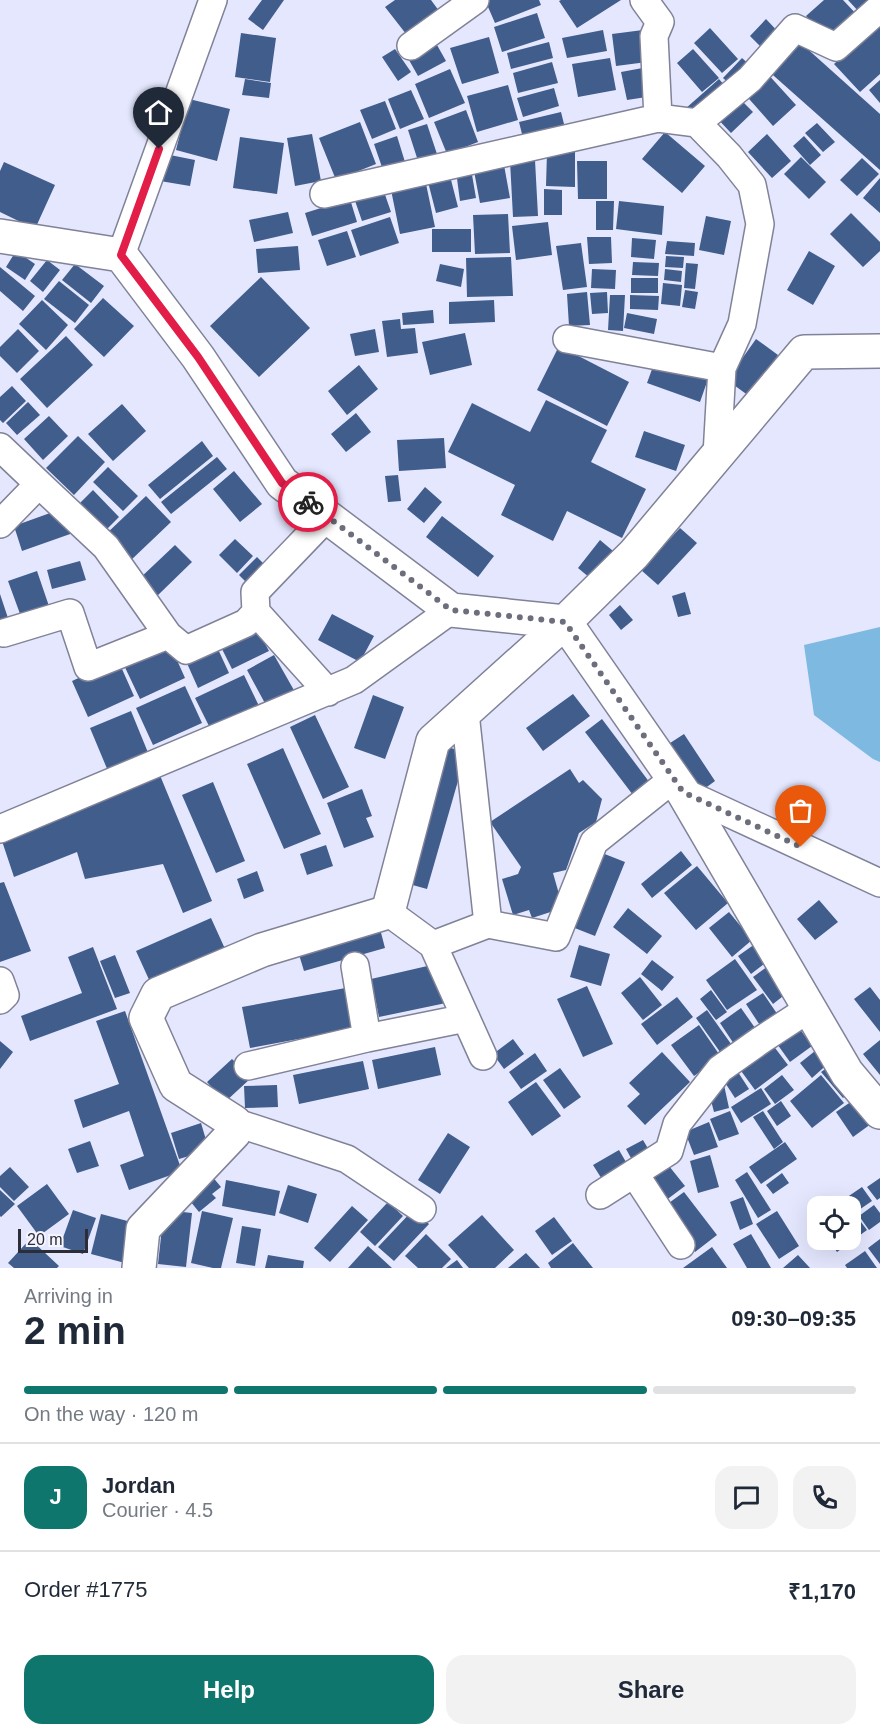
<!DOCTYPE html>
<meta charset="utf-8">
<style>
:root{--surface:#fff;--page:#f2f2f3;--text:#1f2937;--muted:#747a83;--line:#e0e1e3;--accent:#0f766e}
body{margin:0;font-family:Helvetica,sans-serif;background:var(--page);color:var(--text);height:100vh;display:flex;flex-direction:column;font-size:22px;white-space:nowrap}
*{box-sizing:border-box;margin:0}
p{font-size:20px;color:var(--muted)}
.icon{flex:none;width:33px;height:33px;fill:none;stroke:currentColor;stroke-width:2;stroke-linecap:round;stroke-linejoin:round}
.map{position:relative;height:1268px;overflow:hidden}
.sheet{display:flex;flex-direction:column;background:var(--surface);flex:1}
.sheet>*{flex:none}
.fabs{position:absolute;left:807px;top:1196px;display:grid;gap:12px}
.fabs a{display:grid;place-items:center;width:54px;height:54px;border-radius:12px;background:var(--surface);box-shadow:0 6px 24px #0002;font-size:30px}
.scale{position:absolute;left:18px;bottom:15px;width:70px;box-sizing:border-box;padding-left:6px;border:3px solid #2c2d36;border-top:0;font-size:16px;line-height:21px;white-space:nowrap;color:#2c2d36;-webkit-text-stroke:4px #f4f5fe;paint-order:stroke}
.pin{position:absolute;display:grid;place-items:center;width:51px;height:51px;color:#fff;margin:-62px -26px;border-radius:50% 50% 50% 0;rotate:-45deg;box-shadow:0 0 6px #0007}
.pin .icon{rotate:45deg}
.courier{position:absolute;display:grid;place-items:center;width:60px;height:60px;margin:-30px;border:4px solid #e11d48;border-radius:50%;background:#fff;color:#222;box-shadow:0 2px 8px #0007}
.overview em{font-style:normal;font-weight:800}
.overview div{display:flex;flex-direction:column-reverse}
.overview{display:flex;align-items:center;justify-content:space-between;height:102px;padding:0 24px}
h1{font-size:39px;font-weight:800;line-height:45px}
.bar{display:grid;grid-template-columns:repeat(4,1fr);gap:9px 6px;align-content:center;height:72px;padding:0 24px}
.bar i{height:8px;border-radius:4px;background:var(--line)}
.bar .active{background:var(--accent)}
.bar p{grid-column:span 4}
.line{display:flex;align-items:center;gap:15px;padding:0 24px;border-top:2px solid var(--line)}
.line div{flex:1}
.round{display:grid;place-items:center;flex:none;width:63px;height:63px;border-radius:18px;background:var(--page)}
.primary-button{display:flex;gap:12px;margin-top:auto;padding:12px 24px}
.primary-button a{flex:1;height:69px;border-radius:18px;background:var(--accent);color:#fff;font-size:24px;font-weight:800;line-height:69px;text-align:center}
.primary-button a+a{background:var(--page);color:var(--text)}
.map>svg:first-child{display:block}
</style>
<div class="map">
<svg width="880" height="1268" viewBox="0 0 880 1268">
<rect width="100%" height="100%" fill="#e4e7fe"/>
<path fill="#7eb9e1" d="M880 627V762L873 759 814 715 804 645Z"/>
<path fill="#405d8c" d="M262 0H284L263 30 248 19Z
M395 0H431L442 15 410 39 385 7Z
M485 0H539L541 5 495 23Z
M561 0H621L577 28 559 1Z
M824 0H843L859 17 830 43 806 16Z
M848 0H874L860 13Z
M537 13 545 38 502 52 494 27Z
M766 19 783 37 767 53 750 36Z
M880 22V74L860 92 834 64Z
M710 28 738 59 722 73 694 43Z
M603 30 607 51 567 58 562 38Z
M643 30 647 62 616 66 612 34Z
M241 33 276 38 270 82 235 77Z
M793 36 880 114V170L765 68Z
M489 37 499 73 462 84 450 48Z
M549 42 553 58 511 69 507 53Z
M437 45 446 61 418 76 409 60Z
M395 49 411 72 398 81 382 57Z
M693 49 719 78 702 92 677 63Z
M610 58 616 90 578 97 572 64Z
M742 58 753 68 734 88 723 78Z
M552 62 558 83 518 93 513 73Z
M648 67 653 96 627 100 621 72Z
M450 69 465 103 429 118 415 84Z
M765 71 796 105 773 126 742 91Z
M245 79 271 83 269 98 242 95Z
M719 79 730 92 696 121 685 109Z
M880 80V103L869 90Z
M508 85 518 120 477 132 467 96Z
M554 88 559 106 523 117 517 98Z
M411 90 424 119 400 129 388 99Z
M737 96 753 112 731 133 715 116Z
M189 99 230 109 217 161 176 150Z
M385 101 396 129 372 139 360 110Z
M466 110 478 142 447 154 434 122Z
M561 112 567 136 525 146 519 122Z
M360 122 376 164 336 180 319 138Z
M817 123 835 142 823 152 805 133Z
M427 124 438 157 419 164 408 130Z
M665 132 705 166 682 193 642 159Z
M312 134 321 181 295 186 287 138Z
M767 134 791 161 772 178 748 152Z
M397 136 405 162 383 170 374 144Z
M804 136 821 155 810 165 793 146Z
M240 137 284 143 277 194 233 188Z
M547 152H575V187L546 186Z
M165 154 195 160 190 186 160 181Z
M801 157 826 182 809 199 784 174Z
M862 158 879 174 857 196 840 180Z
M535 160 538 216 513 217 510 161Z
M577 161H607V199H578Z
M4 162 55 185 35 229 0 212V171Z
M504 165 510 198 480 203 474 171Z
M471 169 476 198 460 201 456 171Z
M450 176 458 207 436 213 428 182Z
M880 178V213L863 198Z
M425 179 435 227 400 234 390 185Z
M382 186 391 212 362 221 353 195Z
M544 189 562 190V215H544Z
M350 199 357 222 312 236 305 213Z
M596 201H614L613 230H596Z
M619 201 664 206 662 235 616 229Z
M288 212 293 233 254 242 249 220Z
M851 213 880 242V251L863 267 830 234Z
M508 214 510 253 475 254 473 215Z
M706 216 731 221 724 255 699 250Z
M390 217 399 243 360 256 351 230Z
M548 222 552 255 516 260 512 226Z
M432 229H471V252H432Z
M347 231 356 257 327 266 318 240Z
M587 237H611L612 263 589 264Z
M632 238 656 240 654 259 631 257Z
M667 241 695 243 694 256 665 254Z
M581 243 587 287 563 290 556 246Z
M298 246 300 270 258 273 256 249Z
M16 251 35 264 25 280 6 267Z
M809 251 835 266 813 305 787 290Z
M666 256 684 257 683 268 665 267Z
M511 257 513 296 467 297 466 258Z
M47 260 60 270 43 292 30 281Z
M633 262 659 263 658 276 632 275Z
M686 263 698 264 695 289 684 288Z
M75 264 104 286 91 303 62 280Z
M440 264 464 269 461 287 436 281Z
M0 267 35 296 23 311 0 291Z
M592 269 616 270 615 289 591 288Z
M665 269 682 271 681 282 664 280Z
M261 277 310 328 259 377 210 326Z
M631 278H658V293H631Z
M59 281 89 305 75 323 44 299Z
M663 283 682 285 680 306 661 304Z
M685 290 698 292 695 309 682 307Z
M587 292 590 325 569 326 567 294Z
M607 292 608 313 592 314 590 293Z
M610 295H625L623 331 608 330Z
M630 295 659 296 658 310 630 309Z
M103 298 134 326 104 357 74 329Z
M42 300 68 325 46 350 19 324Z
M494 300 495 322 449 324V302Z
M433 310 434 323 403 325 402 313Z
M627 313 657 319 654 334 624 328Z
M400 319 401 329 415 328 418 353 387 357 382 321Z
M18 329 39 351 17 373 0 356V347Z
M375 329 379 352 355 356 350 334Z
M465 333 472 365 430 375 422 342Z
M66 336 93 365 47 408 20 379Z
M756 339 778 355 749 396 727 380Z
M559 346 629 382 607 426 537 390Z
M655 361 708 379 700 402 647 383Z
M359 365 378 389 347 415 328 391Z
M12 386 26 401 3 423 0 420V397Z
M546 400 607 430 591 462 646 489 622 538 567 511 553 541 501 515 515 485 448 452 472 403 530 432Z
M28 402 40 415 17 435 6 423Z
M122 404 146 431 113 461 88 434Z
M356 413 371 432 346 452 331 434Z
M49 416 68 436 43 460 24 439Z
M644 431 685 445 676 471 635 457Z
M78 436 105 462 74 495 46 468Z
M444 438 446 468 399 471 397 440Z
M202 441 213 456 160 499 148 485Z
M217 457 227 469 171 514 161 502Z
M108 467 138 496 123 511 93 482Z
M234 471 262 504 240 522 213 489Z
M398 475 401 501 388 502 385 476Z
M425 487 442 502 424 523 407 509Z
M93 490 119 517 99 537 73 510Z
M146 496 171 522 129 562 104 536Z
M64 508 73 533 22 551 14 526Z
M442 516 494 556 478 577 426 537Z
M680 528 697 543 658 585 641 570Z
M235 539 253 556 237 573 219 555Z
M600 540 619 556 596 583 578 568Z
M175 545 192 562 155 598 138 580Z
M257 557 267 567 249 585 239 575Z
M80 561 86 580 52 589 47 570Z
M37 571 51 612 23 622 8 581Z
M685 592 691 614 678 617 672 596Z
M0 594 9 621 0 624Z
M620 605 633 620 621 630 609 615Z
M332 614 374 636 360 662 318 640Z
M255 625 269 651 232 669 219 643Z
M168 640 185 678 140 699 122 661Z
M217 647 229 673 198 688 186 661Z
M274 655 295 692 267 707 247 670Z
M118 660 134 696 88 717 72 681Z
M244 675 259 706 210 728 195 698Z
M185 686 202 723 153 745 136 708Z
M573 694 590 716 543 751 526 728Z
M373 695 404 707 385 759 354 748Z
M131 711 149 755 108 771 90 728Z
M315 715 349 787 323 799 290 727Z
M602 719 650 783 633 795 585 732Z
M684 734 715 781 700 792 667 745Z
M448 747 466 753 427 889 409 884Z
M283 748 321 834 284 849 247 764Z
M570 769 579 783 583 780 602 799 596 822 579 833 566 870 553 873 563 908 532 918 529 910 513 915 502 879 518 874 521 867 490 822Z
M159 773 212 901 183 913 163 864 85 879 77 852 14 877 2 841Z
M213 782 245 861 216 873 182 795Z
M362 789 372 816 366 818 374 837 344 848 327 803Z
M326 845 333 866 307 875 300 854Z
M597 851 625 862 595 936 567 925Z
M681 851 692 865 652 898 641 884Z
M697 866 728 903 696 930 664 893Z
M257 871 264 891 244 899 237 879Z
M4 882 31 951 0 962V883Z
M819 900 838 922 815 940 797 919Z
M628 908 662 936 647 954 613 927Z
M729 912 752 940 732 957 709 928Z
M211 918 226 951 151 984 136 951Z
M379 925 385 948 304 971 297 948Z
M755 944 768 961 751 974 738 956Z
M579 945 610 954 601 986 570 977Z
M93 947 117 1009 30 1041 21 1016 82 993 68 957Z
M115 955 130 993 115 998 100 961Z
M735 959 757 990 727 1010 706 980Z
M652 960 674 977 662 991 641 974Z
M436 964 446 1003 379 1017 371 979Z
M768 966 787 993 773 1004 753 977Z
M640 977 662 1005 643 1020 621 993Z
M587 986 613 1044 583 1057 557 999Z
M351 987 358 1028 250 1048 242 1007Z
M870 987 880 1000V1032L854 999Z
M711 990 727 1012 716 1020 700 999Z
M763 993 782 1021 765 1033 746 1004Z
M677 997 693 1017 657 1045 641 1024Z
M741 1008 760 1035 738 1050 720 1023Z
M707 1010 736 1051 725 1059 696 1018Z
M125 1011 182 1171 129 1190 120 1165 144 1156 129 1111 83 1128 74 1100 119 1084 96 1021Z
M699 1025 721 1057 694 1076 671 1045Z
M797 1025 812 1046 790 1062 775 1041Z
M513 1039 524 1054 504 1069 493 1054Z
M769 1040 788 1065 755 1090 736 1064Z
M880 1040V1075L863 1054Z
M0 1041 13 1052 0 1069Z
M435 1047 441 1075 378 1089 372 1060Z
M820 1047 831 1061 812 1078 800 1063Z
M662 1052 690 1082 645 1125 627 1106 640 1094 629 1083Z
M535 1053 547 1071 521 1089 509 1072Z
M232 1059 251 1078 225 1102 207 1082Z
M363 1061 369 1089 299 1104 293 1075Z
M831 1065 853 1090 843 1098 821 1072Z
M560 1068 581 1097 564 1109 543 1080Z
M736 1069 749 1089 735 1098 722 1078Z
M782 1075 794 1090 775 1104 764 1089Z
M821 1075 844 1103 812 1128 790 1101Z
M536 1082 561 1116 532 1136 508 1102Z
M277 1085 278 1107 245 1108 244 1086Z
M724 1085 729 1108 714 1112 708 1089Z
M761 1088 771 1104 741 1123 731 1107Z
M858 1097 875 1121 853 1137 836 1112Z
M781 1101 791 1116 777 1126 767 1111Z
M730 1111 739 1134 719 1141 710 1119Z
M763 1111 783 1142 774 1149 753 1117Z
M709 1122 718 1147 694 1155 685 1132Z
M201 1123 209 1150 179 1159 171 1133Z
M448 1133 470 1147 440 1194 418 1180Z
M643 1140 653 1157 636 1167 626 1149Z
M90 1141 99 1166 77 1173 68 1149Z
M785 1142 797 1159 761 1184 749 1167Z
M619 1150 630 1169 605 1184 593 1165Z
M710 1155 719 1187 698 1193 690 1161Z
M669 1166 685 1186 661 1204 645 1183Z
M10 1167 29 1187 14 1201 0 1187V1176Z
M747 1172 771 1210 758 1218 735 1180Z
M782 1173 789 1183 773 1194 766 1185Z
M211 1175 221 1187 212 1194 216 1198 199 1212 186 1196Z
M880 1178V1198L877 1200 867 1187Z
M226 1180 280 1191 275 1216 222 1206Z
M47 1184 69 1214 39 1236 17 1206Z
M288 1185 317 1194 308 1223 279 1213Z
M862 1187 872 1201 853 1214 850 1210V1206H848L843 1200Z
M0 1190 15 1204 1 1217 0 1216Z
M684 1192 717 1235 695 1252 662 1208Z
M743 1197 753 1224 740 1230 730 1202Z
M388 1202 403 1216 375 1246 360 1232Z
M874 1205 880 1213V1222L869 1230 859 1216Z
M352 1206 368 1220 330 1262 314 1248Z
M73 1210 96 1218 83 1254 60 1246Z
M164 1210 192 1213 186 1267 158 1264Z
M413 1210 429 1224 394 1261 378 1247Z
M202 1211 233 1218 221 1268H213L191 1263Z
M777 1211 799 1246 779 1259 756 1224Z
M101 1214 135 1223 125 1263 91 1254Z
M855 1214 867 1230 837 1252 828 1239H850V1218Z
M482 1215 514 1250 495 1268H469L448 1245Z
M554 1217 572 1241 552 1255 535 1231Z
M818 1219V1237L816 1238 807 1226Z
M242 1226 261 1229 255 1266 236 1263Z
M426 1234 451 1259 442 1268H418L405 1256Z
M751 1234 771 1268H747L733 1244Z
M30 1239 59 1266 57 1268H14L8 1263Z
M880 1239V1264L868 1248Z
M573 1243 593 1268H551L548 1263Z
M368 1246 392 1268H348Z
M712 1247 727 1268H683Z
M865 1251 877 1268H847L845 1265Z
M526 1253 540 1268H508Z
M268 1255 304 1261 303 1268H265Z
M798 1255 810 1268H783Z
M457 1260 463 1268H446Z"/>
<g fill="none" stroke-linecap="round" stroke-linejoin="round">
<g stroke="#808297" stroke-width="30">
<path id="minor" d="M644 0 660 22 654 36 658 118 697 123 729 156 752 185 760 224 742 324 722 368 717 455
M411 46 475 0
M697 123 750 79 795 28 836 47 880 8
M324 194 658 118
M121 255 213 0
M567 339 722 368
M0 447 39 484 0 524
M39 484 106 547 168 635 186 650 246 623 256 612 255 592 327 517
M256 612 328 692
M4 633 70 613 88 667 168 635
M683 792 880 883
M0 829 354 680 451 610
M388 912 433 945 488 924 465 713
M488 924 556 937 594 842 673 779
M433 945 483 1056
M355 966 367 1038
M0 981 5 995 0 1000
M248 1066 367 1038 466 1018
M234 1122 347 1159 422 1209
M634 1173 681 1245
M600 1195 669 1151 677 1124 720 1069 761 1040 810 1008"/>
</g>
<g stroke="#808297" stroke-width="36">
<path id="tertiary" d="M0 236 121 255 198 357 282 483 451 610 565 622 683 792 847 1073 880 1112
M139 1268 143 1229 234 1133V1122L176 1085 146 1018 158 994 262 950 388 912 433 741 565 622 634 554 804 352 880 351"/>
</g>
<use href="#minor" stroke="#fff" stroke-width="27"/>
<use href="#tertiary" stroke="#fff" stroke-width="33"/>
</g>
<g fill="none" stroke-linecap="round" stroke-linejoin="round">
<path stroke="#6c6e7c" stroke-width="6" stroke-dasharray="0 10.8" d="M308 502 451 610 565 622 683 792 801 847"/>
<path stroke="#e11d48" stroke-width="8" d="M159 149 121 255 198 357 282 483 308 502"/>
</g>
</svg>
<div class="fabs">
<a><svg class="icon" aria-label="locate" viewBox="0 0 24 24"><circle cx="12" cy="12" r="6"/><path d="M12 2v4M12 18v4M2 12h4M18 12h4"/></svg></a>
</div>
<div class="scale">20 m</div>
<div class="pin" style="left:801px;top:847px;background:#ea580c"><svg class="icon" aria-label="bag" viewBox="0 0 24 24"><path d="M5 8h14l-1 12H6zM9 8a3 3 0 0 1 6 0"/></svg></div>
<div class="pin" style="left:159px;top:149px;background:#1f2937"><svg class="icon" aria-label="home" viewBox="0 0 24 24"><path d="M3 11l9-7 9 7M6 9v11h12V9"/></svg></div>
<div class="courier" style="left:308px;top:502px"><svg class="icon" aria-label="bike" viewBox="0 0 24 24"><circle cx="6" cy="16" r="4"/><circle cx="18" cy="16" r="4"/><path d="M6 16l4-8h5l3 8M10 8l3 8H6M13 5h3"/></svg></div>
</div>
<section class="sheet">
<div class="overview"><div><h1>2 min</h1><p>Arriving in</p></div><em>09:30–09:35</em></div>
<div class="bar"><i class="active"></i><i class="active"></i><i class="active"></i><i></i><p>On the way · 120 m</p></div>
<div class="line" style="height:108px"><b class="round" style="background:var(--accent);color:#fff">J</b><div><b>Jordan</b><p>Courier · 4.5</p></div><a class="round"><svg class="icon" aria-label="chat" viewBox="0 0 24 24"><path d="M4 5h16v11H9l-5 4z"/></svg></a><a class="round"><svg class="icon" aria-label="phone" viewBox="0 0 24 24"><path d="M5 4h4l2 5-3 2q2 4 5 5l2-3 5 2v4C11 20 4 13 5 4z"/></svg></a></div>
<div class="line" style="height:78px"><div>Order #1775</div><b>₹1,170</b></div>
<div class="primary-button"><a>Help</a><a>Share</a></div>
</section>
